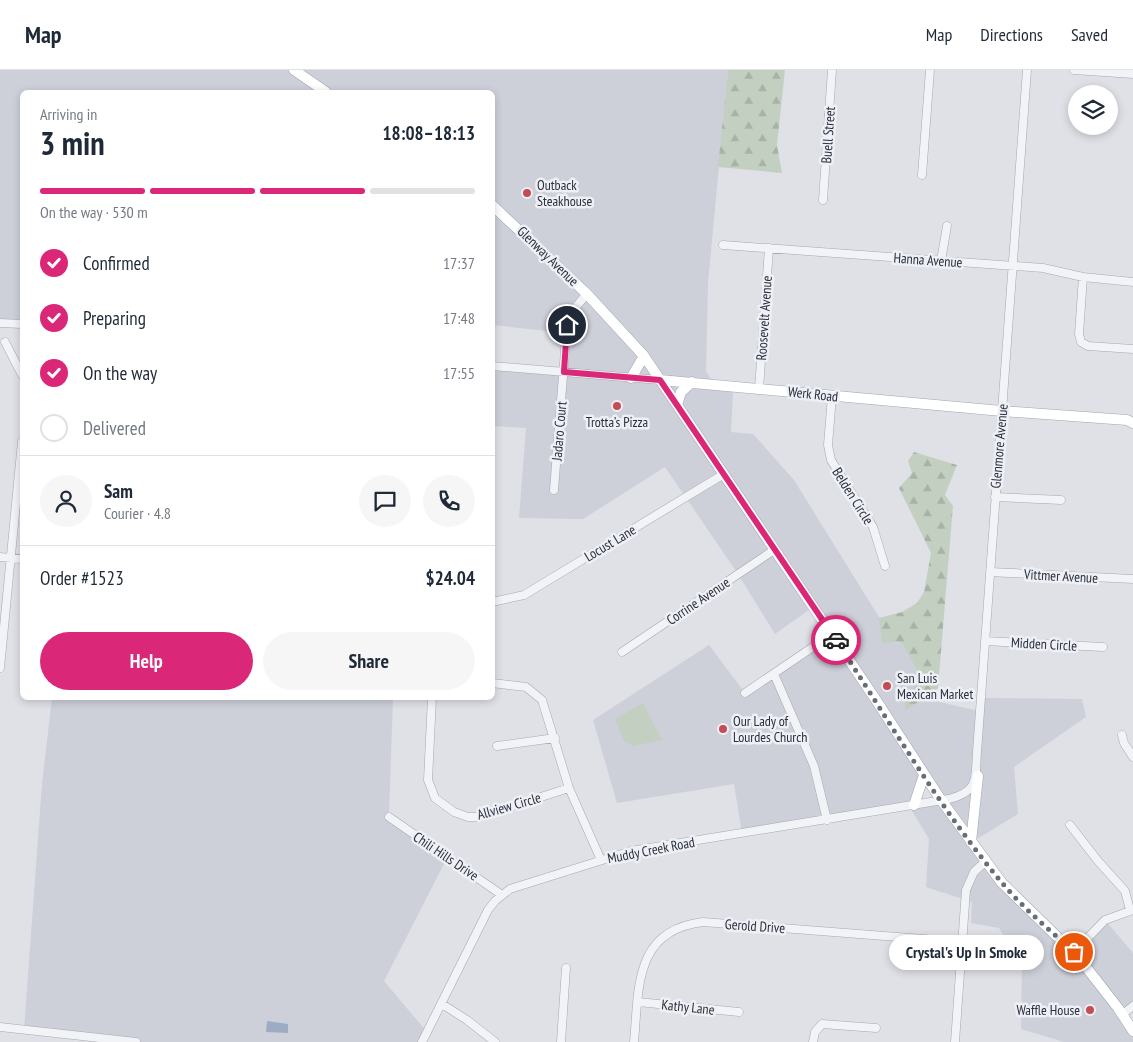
<!DOCTYPE html>
<meta charset="utf-8">
<style>
:root{--surface:#fff;--page:#f6f6f7;--text:#1f2937;--muted:#747a83;--line:#e0e1e3;--accent:#db2777}
body{margin:0;font-family:"PT Sans Narrow",sans-serif;background:var(--page);color:var(--text);height:100vh;display:flex;flex-direction:column;font-size:19px;white-space:nowrap}
*{box-sizing:border-box;margin:0}
p{font-size:16px;color:var(--muted)}
.icon{flex:none;width:28px;height:28px;fill:none;stroke:currentColor;stroke-width:2;stroke-linecap:round;stroke-linejoin:round}
.map{position:relative;flex:1;overflow:hidden}
.side{position:absolute;left:20px;top:20px;width:475px;height:610px;display:flex;flex-direction:column;background:var(--surface);border-radius:8px;box-shadow:0 2px 8px #0003}
.side>*{flex:none}
.buttons{position:absolute;left:1068px;top:15px;display:grid;gap:10px}
.buttons a{display:grid;place-items:center;width:50px;height:50px;border-radius:50%;background:var(--surface);box-shadow:0 2px 8px #0003;font-size:25px}
.pin{position:absolute;display:grid;place-items:center;width:42px;height:42px;color:#fff;margin:-21px;border:2px solid #fff;border-radius:50%;box-shadow:0 1px 5px #0007}
.courier{position:absolute;display:grid;place-items:center;width:50px;height:50px;margin:-25px;border:4px solid #db2777;border-radius:50%;background:#fff;color:#222;box-shadow:0 1px 6px #0007}
.bubble{position:absolute;height:35px;border-radius:18px;background:var(--surface);box-shadow:0 2px 8px #0003;font-size:16px;font-weight:700;line-height:35px;text-align:center}
.summary em{font-style:normal;font-weight:700}
.summary div{display:flex;flex-direction:column-reverse}
.summary{display:flex;align-items:center;justify-content:space-between;height:85px;padding:0 20px}
h1{font-size:32px;font-weight:700;line-height:38px}
.bar{display:grid;grid-template-columns:repeat(4,1fr);gap:8px 5px;align-content:center;height:60px;padding:0 20px}
.bar i{height:6px;border-radius:4px;background:var(--line)}
.bar .current{background:var(--accent)}
.bar p{grid-column:span 4}
.line{display:flex;align-items:center;gap:12px;padding:0 20px;border-top:1px solid var(--line)}
.line div{flex:1}
.round{display:grid;place-items:center;flex:none;width:52px;height:52px;border-radius:26px;background:var(--page)}
ol{padding:0 20px;list-style:none}
li{display:flex;align-items:center;gap:15px;height:55px}
li p{margin-inline-start:auto}
li .icon{padding:5px;border-radius:50%;background:var(--accent);color:#fff;stroke-width:4}
li:last-child{color:var(--muted)}
li i{width:28px;height:28px;border:2px solid var(--line);border-radius:50%}
.cta{display:flex;gap:10px;margin-top:auto;padding:10px 20px}
.cta a{flex:1;height:58px;border-radius:30px;background:var(--accent);color:#fff;font-size:20px;font-weight:700;line-height:58px;text-align:center}
.cta a+a{background:var(--page);color:var(--text)}
header{display:flex;align-items:center;gap:30px;box-sizing:border-box;height:70px;padding:0 25px;background:var(--surface);border-bottom:1px solid var(--line)}
header strong{font-size:24px}
nav{display:flex;gap:28px;margin-inline-start:auto;font-size:18px}
.map>svg:first-child{display:block}
</style>
<header>
<strong>Map</strong>
<nav><a>Map</a><a>Directions</a><a>Saved</a></nav>
</header>
<div class="map">
<svg width="1133" height="972" viewBox="0 0 1133 972">
<defs>
<pattern id="forest-firs" width="22" height="20" patternUnits="userSpaceOnUse" patternTransform="scale(1.25)"><rect width="22" height="20" fill="#c3d0c1"/><path d="M5 1l3.5 6h-7zM16 11l3.5 6h-7z" fill="#a8b3a7"/></pattern>
</defs>
<rect width="100%" height="100%" fill="#dfe1e7"/>
<path fill="#cdd0d9" fill-rule="evenodd" d="M0 0H728L708 213 706 301 718 320 733 322 731 362 753 364 794 410 895 573 901 572 935 631 979 641 981 628 1082 629 1086 647 1014 697 1018 744 972 772 981 786 1073 882 1105 850 1133 883V937L1123 944 1133 961V972H1064L1021 959 1022 895 999 858 971 853 972 832 926 817 929 769 909 736 742 764 734 714 617 733 593 650 709 575 745 623 832 564 813 537 775 564 738 504 665 397 583 449 519 448 526 358 493 356V296L564 302 566 263 493 255 492 22H22V254L0 253ZM924 705 941 730 915 735Z
M52 628H393L389 744 448 786 384 911 427 962 422 972H136L24 960 42 714Z"/>
<path fill="#c3d0c1" d="M643 633 662 670 633 676 624 671 615 649Z"/>
<path fill="url(#forest-firs)" d="M728 0H785L777 75 782 103 718 97Z
M914 382 957 395 945 425 953 436 938 618 905 641V626L922 609 901 572 882 573 879 548 902 542 917 533 924 522 931 483 899 418 912 403 908 391Z"/>
<path fill="#9cacc5" d="M267 951 288 954V963L266 962Z"/>
<g fill="none" stroke-linecap="round" stroke-linejoin="round">
<g stroke="#a5a8b1" stroke-width="9">
<path id="minor" d="M1074 0 1133 4
M922 105 930 0
M823 130 832 0
M723 175 1043 198 1083 207 1133 212
M941 191 947 156
M1083 207 1079 264 1081 272 1088 276 1133 279
M0 253 22 254
M5 272 22 305
M492 296 660 310
M759 319 769 178
M832 326 828 375 831 390 873 457 885 496
M554 420 567 255 573 240 587 224
M995 427 1061 430
M0 487 22 489
M990 502 1133 509
M492 532 524 525 724 404
M985 571 1103 577
M622 582 774 480
M0 598 22 372
M774 604 814 696 827 750
M492 613 526 617 542 630 569 718 601 790
M745 623 832 564
M432 628 428 710 435 728 454 742 468 747H478L569 718
M1122 665 1124 673 1133 687
M497 676 555 668
M389 747 502 825
M1070 755 1098 791 1125 821 1130 840
M1074 882 1105 850 1133 840
M638 932 739 942
M442 934 467 950 495 972
M1123 944 1133 936
M0 957 136 972
M422 972 488 840 495 831 510 819 631 781 949 729C980 721 975 708 977 682L1027 0
M561 972 566 898
M634 972C639 918 634 860 703 852L962 872
M813 972 815 962 822 954 876 958
M955 972 966 820 974 802 986 791"/>
</g>
<g stroke="#9fa5b2" stroke-width="11">
<path id="major" d="M294 0 326 22
M492 135 587 224 644 286 876 630 941 730 1002 813 1079 888 1118 938 1133 961
M631 308 644 286
M660 310 1002 341 1127 350 1133 353
M677 335 681 322 692 312
M914 735 924 705
M971 772 978 706"/>
</g>
<use href="#minor" stroke="#f1f3f6" stroke-width="8"/>
<use href="#major" stroke="#fff" stroke-width="10"/>
</g>
<g fill="none" stroke-linecap="round" stroke-linejoin="round">
<path stroke="#696d78" stroke-width="5" stroke-dasharray="0 9" d="M836 570C890 652 940 739 1003 814 1024 839 1050 860 1074 882"/>
<path stroke="#db2777" stroke-width="6" d="M567 255 564 302 660 310 836 570"/>
</g>
<g fill="#c44c54" stroke="#eef0f5" stroke-width="2">
<circle cx="527" cy="123" r="5"/>
<circle cx="617" cy="336" r="5"/>
<circle cx="887" cy="616" r="5"/>
<circle cx="723" cy="659" r="5"/>
<circle cx="1090" cy="940" r="5"/>
</g>
<g text-anchor="middle" stroke-width="5" stroke-linejoin="round" paint-order="stroke">
<g font-size="14" fill="#292f3d" stroke="#eef0f5">
<text transform="translate(828 65) rotate(-86)" y="5">Buell Street</text>
<text transform="translate(548 186) rotate(44)" y="5">Glenway Avenue</text>
<text transform="translate(928 190) rotate(4)" y="5">Hanna Avenue</text>
<text transform="translate(764 248) rotate(-86)" y="5">Roosevelt Avenue</text>
<text transform="translate(813 324) rotate(6)" y="5">Werk Road</text>
<text transform="translate(559 361) rotate(-85)" y="5">Jadaro Court</text>
<text transform="translate(999 376) rotate(-85)" y="5">Glenmore Avenue</text>
<text transform="translate(853 426) rotate(58)" y="5">Belden Circle</text>
<text transform="translate(610 473) rotate(-31)" y="5">Locust Lane</text>
<text transform="translate(1061 506) rotate(3)" y="5">Vittmer Avenue</text>
<text transform="translate(698 531) rotate(-34)" y="5">Corrine Avenue</text>
<text transform="translate(1044 574) rotate(3)" y="5">Midden Circle</text>
<text transform="translate(509 736) rotate(-16)" y="5">Allview Circle</text>
<text transform="translate(651 780) rotate(-11)" y="5">Muddy Creek Road</text>
<text transform="translate(446 786) rotate(34)" y="5">Chili Hills Drive</text>
<text transform="translate(755 856) rotate(4)" y="5">Gerold Drive</text>
<text transform="translate(688 937) rotate(6)" y="5">Kathy Lane</text>
</g>
<g font-size="14" fill="#292f3d" stroke="#eef0f5" text-anchor="start">
<text x="537" y="120">Outback<tspan x="537" dy="16">Steakhouse</tspan></text>
<text x="617" y="357" text-anchor="middle">Trotta’s Pizza</text>
<text x="897" y="613">San Luis<tspan x="897" dy="16">Mexican Market</tspan></text>
<text x="733" y="656">Our Lady of<tspan x="733" dy="16">Lourdes Church</tspan></text>
<text x="1080" y="945" text-anchor="end">Waffle House</text>
</g>
</g>
</svg>
<div class="buttons">
<a><svg class="icon" aria-label="layers" viewBox="0 0 24 24"><path d="M12 4l9 5-9 5-9-5zM3 14l9 5 9-5"/></svg></a>
</div>
<div class="pin" style="left:1074px;top:882px;background:#ea580c"><svg class="icon" aria-label="bag" viewBox="0 0 24 24"><path d="M5 8h14l-1 12H6zM9 8a3 3 0 0 1 6 0"/></svg></div>
<div class="pin" style="left:567px;top:255px;background:#1f2937"><svg class="icon" aria-label="home" viewBox="0 0 24 24"><path d="M3 11l9-7 9 7M6 9v11h12V9"/></svg></div>
<div class="courier" style="left:836px;top:570px"><svg class="icon" aria-label="car" viewBox="0 0 24 24"><path d="M5 17H2v-5l4-1 3-4h7l3 4 3 1v5h-3M9 17h6M6 11h13"/><circle cx="7" cy="17" r="2"/><circle cx="17" cy="17" r="2"/></svg></div>
<div class="bubble" style="left:889px;top:865px;width:155px">Crystal's Up In Smoke</div>
<section class="side">
<div class="summary"><div><h1>3 min</h1><p>Arriving in</p></div><em>18:08–18:13</em></div>
<div class="bar"><i class="current"></i><i class="current"></i><i class="current"></i><i></i><p>On the way · 530 m</p></div>
<ol>
<li><svg class="icon" aria-label="check" viewBox="0 0 24 24"><path d="M5 12l5 5 9-10"/></svg>Confirmed<p>17:37</p></li>
<li><svg class="icon" aria-label="check" viewBox="0 0 24 24"><path d="M5 12l5 5 9-10"/></svg>Preparing<p>17:48</p></li>
<li><svg class="icon" aria-label="check" viewBox="0 0 24 24"><path d="M5 12l5 5 9-10"/></svg>On the way<p>17:55</p></li>
<li><i></i>Delivered</li>
</ol>
<div class="line" style="height:90px"><a class="round"><svg class="icon" aria-label="person" viewBox="0 0 24 24"><circle cx="12" cy="8" r="4"/><path d="M4 21q1-7 8-7t8 7"/></svg></a><div><b>Sam</b><p>Courier · 4.8</p></div><a class="round"><svg class="icon" aria-label="chat" viewBox="0 0 24 24"><path d="M4 5h16v11H9l-5 4z"/></svg></a><a class="round"><svg class="icon" aria-label="phone" viewBox="0 0 24 24"><path d="M5 4h4l2 5-3 2q2 4 5 5l2-3 5 2v4C11 20 4 13 5 4z"/></svg></a></div>
<div class="line" style="height:65px"><div>Order #1523</div><b>$24.04</b></div>
<div class="cta"><a>Help</a><a>Share</a></div>
</section>
</div>
